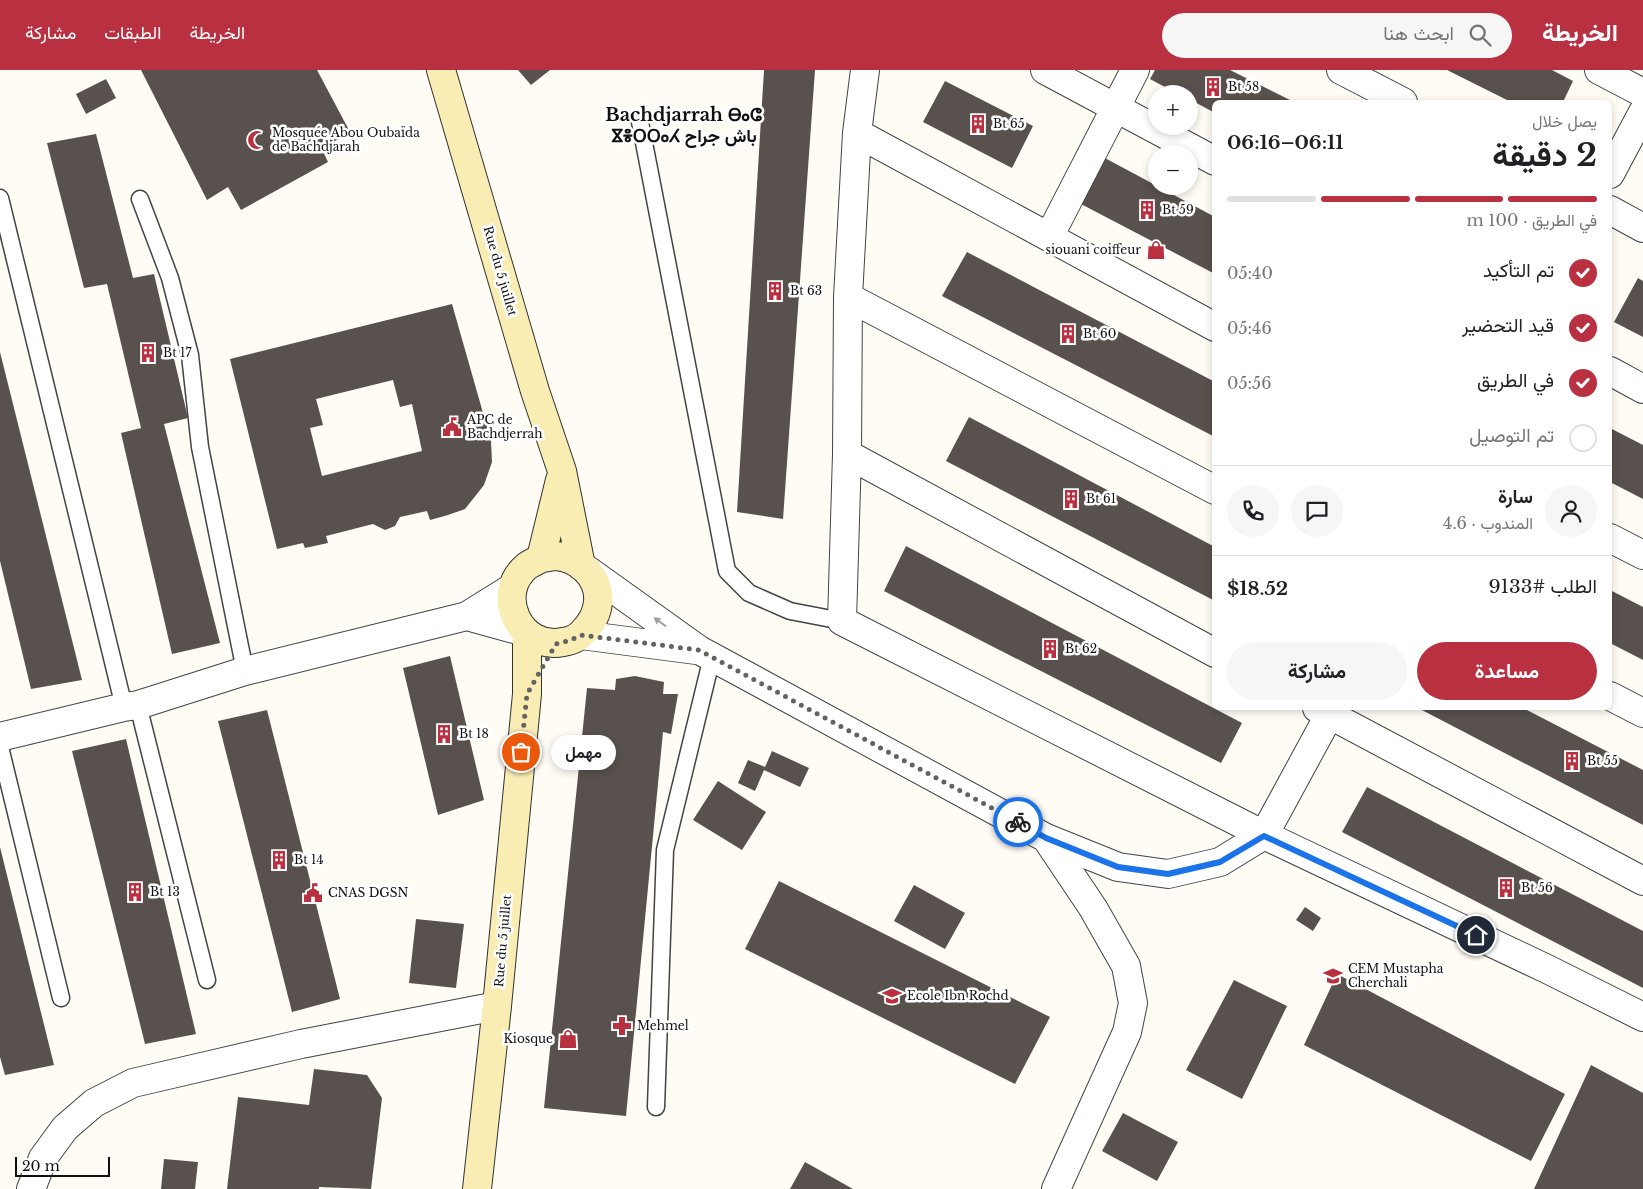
<!DOCTYPE html>
<html lang="ar">
<meta charset="utf-8">
<style>
:root{--surface:#fff;--page:#f6f6f6;--text:#202124;--muted:#757577;--line:#e0e0e0;--accent:#b93041}
body{margin:0;font-family:"Libre Baskerville",Vazirmatn,"Noto Sans Tifinagh",serif;background:var(--page);color:var(--text);direction:rtl;height:100vh;display:flex;flex-direction:column;font-size:19px;white-space:nowrap}
*{box-sizing:border-box;margin:0}
p{font-size:16px;color:var(--muted)}
.icon{flex:none;width:28px;height:28px;fill:none;stroke:currentColor;stroke-width:2;stroke-linecap:round;stroke-linejoin:round}
.map{position:relative;flex:1;overflow:hidden;direction:ltr}
.side{position:absolute;left:1212px;top:30px;width:400px;height:610px;display:flex;flex-direction:column;background:var(--surface);border-radius:8px;box-shadow:0 2px 8px #0003;direction:rtl}
.side>*{flex:none}
.buttons{position:absolute;left:1148px;top:15px;display:grid;gap:10px}
.buttons a{display:grid;place-items:center;width:50px;height:50px;border-radius:50%;background:var(--surface);box-shadow:0 2px 8px #0003;font-size:25px}
.scale{position:absolute;left:15px;bottom:12px;width:95px;box-sizing:border-box;padding-left:5px;border:2px solid #101010;border-top:0;font-size:14px;line-height:18px;white-space:nowrap;color:#101010;-webkit-text-stroke:4px #fff;paint-order:stroke}
.pin{position:absolute;display:grid;place-items:center;width:42px;height:42px;color:#fff;margin:-21px;border:2px solid #fff;border-radius:50%;box-shadow:0 1px 5px #0007}
.courier{position:absolute;display:grid;place-items:center;width:50px;height:50px;margin:-25px;border:4px solid #1a73e8;border-radius:50%;background:#fff;color:#222;box-shadow:0 1px 6px #0007}
.bubble{position:absolute;height:35px;border-radius:18px;background:var(--surface);box-shadow:0 2px 8px #0003;font-size:16px;font-weight:700;line-height:35px;text-align:center;direction:rtl}
.summary em{font-style:normal;font-weight:700}
.summary div{display:flex;flex-direction:column-reverse}
.summary{display:flex;align-items:center;justify-content:space-between;height:85px;padding:0 15px}
h1{font-size:32px;font-weight:700;line-height:38px}
.bar{display:grid;grid-template-columns:repeat(4,1fr);gap:8px 5px;align-content:center;height:60px;padding:0 15px}
.bar i{height:6px;border-radius:4px;background:var(--line)}
.bar .selected{background:var(--accent)}
.bar p{grid-column:span 4}
.line{display:flex;align-items:center;gap:12px;padding:0 15px;border-top:1px solid var(--line)}
.line div{flex:1}
.round{display:grid;place-items:center;flex:none;width:52px;height:52px;border-radius:26px;background:var(--page)}
ol{padding:0 15px;list-style:none}
li{display:flex;align-items:center;gap:15px;height:55px}
li p{margin-inline-start:auto}
li .icon{padding:5px;border-radius:50%;background:var(--accent);color:#fff;stroke-width:4}
li:last-child{color:var(--muted)}
li i{width:28px;height:28px;border:2px solid var(--line);border-radius:50%}
.action{display:flex;gap:10px;margin-top:auto;padding:10px 15px}
.action a{flex:1;height:58px;border-radius:30px;background:var(--accent);color:#fff;font-size:20px;font-weight:700;line-height:58px;text-align:center}
.action a+a{background:var(--page);color:var(--text)}
header{display:flex;align-items:center;gap:30px;box-sizing:border-box;height:70px;padding:0 25px;background:var(--accent);color:#fff}
header strong{font-size:24px}
nav{display:flex;gap:28px;margin-inline-start:auto;font-size:18px}
.search{width:350px;height:45px;background:var(--page);display:flex;align-items:center;gap:12px;box-sizing:border-box;padding:0 18px;border-radius:28px;color:var(--muted);font-size:19px}
.map>svg:first-child{display:block}
</style>
<header>
<strong>الخريطة</strong>
<div class="search"><svg class="icon" aria-label="search" viewBox="0 0 24 24"><circle cx="10" cy="10" r="6"/><path d="M15 15l6 6"/></svg>ابحث هنا</div>
<nav><a>الخريطة</a><a>الطبقات</a><a>مشاركة</a></nav>
</header>
<div class="map">
<svg width="1643" height="1119" viewBox="0 0 1643 1119">
<rect width="100%" height="100%" fill="#fefcf4"/>
<path fill="#58514d" fill-rule="evenodd" d="M141 0H317L350 62 322 79 328 92 241 140 228 117 207 130Z
M518 0H550L531 15Z
M764 0H815L783 449 737 442Z
M1155 0H1230L1294 32H1215V43L1189 29V24H1178L1150 9Z
M1447 0H1552L1573 11 1563 32H1511Z
M106 9 116 28 86 44 76 24Z
M945 11 1033 56 1012 98 923 52Z
M96 64 133 208 154 204 188 348 164 354 220 573 172 584 121 363 141 358 107 214 84 218 47 73Z
M1103 87 1215 147V204L1079 133Z
M967 182 1215 312V367L942 226Z
M1638 208 1643 211V267L1614 252Z
M452 234 491 371 492 392 484 415 465 439 448 445 430 450 427 441 400 447 395 456 385 460 373 454 326 466 328 473 305 478 303 473 277 479 230 289ZM393 310 400 337 412 334 422 381 322 406 310 358 323 355 316 329Z
M0 282 82 610 31 619 0 491Z
M969 347 1215 477V531L946 391Z
M1610 358 1643 375V429L1610 412Z
M906 476 1242 653 1221 693 884 521Z
M1610 520 1643 537V590L1610 573Z
M450 586 484 730 438 745 403 598Z
M635 606 664 612 663 624H678L671 664 663 662 626 1046 544 1038 587 618 615 620 616 609Z
M1418 638H1523L1643 700V755Z
M267 640 340 929 292 942 218 651Z
M126 669 196 964 145 974 72 681Z
M772 681 809 698 800 717 764 700 755 721 738 713 748 690 765 697Z
M718 711 766 742 742 780 693 750Z
M1367 717 1643 861V918L1342 762Z
M0 777 54 995 5 1005 0 987Z
M779 811 1050 947 1015 1014 745 879Z
M914 815 965 843 945 879 894 851Z
M1305 837 1321 848 1313 861 1296 850Z
M416 849 464 854 456 918 409 913Z
M1337 904 1565 1024 1531 1091 1304 975Z
M1234 910 1287 936 1242 1029 1186 1000Z
M1591 995 1643 1023V1119H1534Z
M314 999 367 1005 382 1028 371 1119 319 1117V1119H227L238 1027 309 1035Z
M1123 1043 1178 1072 1157 1111 1102 1081Z
M164 1089 198 1092 195 1119H161Z
M805 1092 853 1119H790Z"/>
<g fill="none" stroke-linecap="round" stroke-linejoin="round">
<g stroke="#434343" stroke-width="19">
<path id="lane" d="M640 52 727 501 749 523 790 541 842 551
M0 128 124 637
M140 129 170 208 190 285 200 377 245 601
M138 635 207 910
M0 677 61 928
M656 1037 665 780 712 587"/>
</g>
<g stroke="#434343" stroke-width="30">
<path id="street" d="M865 0 857 63 848 227 847 384 842 551 1264 765 1547 899 1643 947
M1045 0 1215 91
M1341 0 1403 32
M1599 0 1643 23
M857 63 1215 257
M1610 104 1643 42
M1610 140 1643 158
M1049 167 1135 0
M848 227 1215 420
M1610 301 1643 319
M847 384 1215 583
M1610 468 1643 485
M583 497 699 580 712 587 1046 768 1118 797 1168 804 1220 792 1264 765 1333 638
M467 546 525 562
M581 565 696 580
M1610 626 1643 643
M1317 638 1643 811
M0 667 124 637 138 635 245 601 467 546 512 518
M1046 768 1093 838 1126 896 1133 933 1127 962 1056 1119
M31 1119 43 1088 65 1058 94 1033 133 1013 301 974 497 936"/>
</g>
<g stroke="#323232" stroke-width="30">
<path id="secondary" d="M441 0 535 321 562 401 581 496
M541 488C546 488 551 486 556 486 580 488 600 508 598 532 597 544 592 553 583 562 578 568 571 571 563 572 520 581 493 524 527 496 531 493 537 491 541 488L560 410
M477 1119 497 936 527 624V563"/>
</g>
<use href="#lane" stroke="#fff" stroke-width="16"/>
<use href="#street" stroke="#fff" stroke-width="28"/>
<use href="#secondary" stroke="#faedb4" stroke-width="28"/>
</g>
<defs><path id="oneway-solid" d="M-6-.8H1V-3.2L6.5 0L1 3.2V.8H-6Z" transform="scale(1.25)"/></defs>
<use fill="#9f9f9f" href="#oneway-solid" transform="translate(660 552) rotate(-144)"/>
<g fill="none" stroke-linecap="round" stroke-linejoin="round">
<path stroke="#636360" stroke-width="5" stroke-dasharray="0 9" d="M521 682 527 624 556 574 571 570 581 565 699 580 1018 752"/>
<path stroke="#1a73e8" stroke-width="6" d="M1018 752 1046 768 1118 797 1168 804 1220 792 1264 766 1476 865"/>
</g>
<defs>
<g id="building-bare" transform="scale(1.5)"><path d="M-4-6H4V6H1V3H-1V6H-4ZM-2.5-4.3h1.7v1.8h-1.7ZM.8-4.3h1.7v1.8H.8ZM-2.5-1h1.7V.8h-1.7ZM.8-1h1.7V.8H.8Z" fill="#b93041" stroke="#fff" stroke-width="2.5" paint-order="stroke"/></g>
<g id="mosque-bare" transform="scale(1.5)"><path d="M3.5-4.9A6 6 0 1 0 3.5 4.9A5 5 0 1 1 3.5-4.9Z" fill="#b93041" stroke="#fff" stroke-width="2.5" paint-order="stroke"/></g>
<g id="shop-bare" transform="scale(1.5)"><path d="M-5-2.5h2.3a2.7 3.5 0 0 1 5.4 0H5L5.5 6h-11ZM-1.5-2.5h3a1.5 2.3 0 0 0-3 0Z" fill="#b93041" stroke="#fff" stroke-width="2.5" paint-order="stroke"/></g>
<g id="civic-bare" transform="scale(1.5)"><path d="M-.6-6.5H3V-4.5H.6V-3L4-1V1h2V6H-6V1h2V-1L-.6-3ZM-1.2 2.5V6h2.4V2.5Z" fill="#b93041" stroke="#fff" stroke-width="2.5" paint-order="stroke"/></g>
<g id="school-bare" transform="scale(1.5)"><path d="M0-5L7-2L0 1L-7-2ZM-4 1L0 2.5L4 1V4Q0 6-4 4Z" fill="#b93041" stroke="#fff" stroke-width="2.5" paint-order="stroke"/></g>
<g id="pharmacy-bare" transform="scale(1.5)"><path d="M-2-6h4v4h4v4h-4v4h-4v-4h-4v-4h4Z" fill="#b93041" stroke="#fff" stroke-width="2.5" paint-order="stroke"/></g>
</defs>
<g fill-rule="evenodd">
<use href="#building-bare" x="1213" y="17"/>
<use href="#building-bare" x="978" y="54"/>
<use href="#mosque-bare" x="257" y="70"/>
<use href="#building-bare" x="1147" y="140"/>
<use href="#shop-bare" x="1156" y="180"/>
<use href="#building-bare" x="775" y="221"/>
<use href="#building-bare" x="1068" y="264"/>
<use href="#building-bare" x="148" y="283"/>
<use href="#civic-bare" x="452" y="357"/>
<use href="#building-bare" x="1071" y="429"/>
<use href="#building-bare" x="1050" y="579"/>
<use href="#building-bare" x="444" y="664"/>
<use href="#building-bare" x="1572" y="691"/>
<use href="#building-bare" x="279" y="790"/>
<use href="#building-bare" x="1506" y="818"/>
<use href="#building-bare" x="135" y="822"/>
<use href="#civic-bare" x="313" y="823"/>
<use href="#school-bare" x="1333" y="906"/>
<use href="#school-bare" x="892" y="926"/>
<use href="#pharmacy-bare" x="622" y="956"/>
<use href="#shop-bare" x="568" y="969"/>
</g>
<g text-anchor="middle" stroke-width="5" stroke-linejoin="round" paint-order="stroke">
<g font-size="12" fill="#101010" stroke="#fff" text-anchor="start">
<text x="1228" y="21">Bt 58</text>
<text x="993" y="58">Bt 65</text>
<text x="272" y="67">Mosquée Abou Oubaïda<tspan x="272" dy="14">de Bachdjarah</tspan></text>
<text x="1162" y="144">Bt 59</text>
<text x="1141" y="184" text-anchor="end">siouani coiffeur</text>
<text x="790" y="225">Bt 63</text>
<text x="1083" y="268">Bt 60</text>
<text x="163" y="287">Bt 17</text>
<text x="467" y="354">APC de<tspan x="467" dy="14">Bachdjerrah</tspan></text>
<text x="1086" y="433">Bt 61</text>
<text x="1065" y="583">Bt 62</text>
<text x="459" y="668">Bt 18</text>
<text x="1587" y="695">Bt 55</text>
<text x="294" y="794">Bt 14</text>
<text x="1521" y="822">Bt 56</text>
<text x="150" y="826">Bt 13</text>
<text x="328" y="827">CNAS DGSN</text>
<text x="1348" y="903">CEM Mustapha<tspan x="1348" dy="14">Cherchali</tspan></text>
<text x="907" y="930">Ecole Ibn Rochd</text>
<text x="637" y="960">Mehmel</text>
<text x="553" y="973" text-anchor="end">Kiosque</text>
</g>
<g font-size="12" fill="#101010" stroke="#fff">
<text transform="translate(500 201) rotate(74)" y="4">Rue du 5 juillet</text>
<text transform="translate(503 871) rotate(-85)" y="4">Rue du 5 juillet</text>
</g>
<g font-size="18" font-weight="bold" fill="#101010" stroke="#fff">
<text x="684" y="51">Bachdjarrah ⴱⴰⵛ<tspan x="684" dy="21">ⴵⴻⵔⵔⴰⵃ باش جراح</tspan></text>
</g>
</g>
</svg>
<div class="buttons">
<a>+</a>
<a>−</a>
</div>
<div class="scale">20 m</div>
<div class="pin" style="left:521px;top:682px;background:#ea580c"><svg class="icon" aria-label="bag" viewBox="0 0 24 24"><path d="M5 8h14l-1 12H6zM9 8a3 3 0 0 1 6 0"/></svg></div>
<div class="pin" style="left:1476px;top:865px;background:#1f2937"><svg class="icon" aria-label="home" viewBox="0 0 24 24"><path d="M3 11l9-7 9 7M6 9v11h12V9"/></svg></div>
<div class="courier" style="left:1018px;top:752px"><svg class="icon" aria-label="bike" viewBox="0 0 24 24"><circle cx="6" cy="16" r="4"/><circle cx="18" cy="16" r="4"/><path d="M6 16l4-8h5l3 8M10 8l3 8H6M13 5h3"/></svg></div>
<div class="bubble" style="left:551px;top:665px;width:65px">مهمل</div>
<section class="side">
<div class="summary"><div><h1>2 دقيقة</h1><p>يصل خلال</p></div><em>06:11–06:16</em></div>
<div class="bar"><i class="selected"></i><i class="selected"></i><i class="selected"></i><i></i><p>في الطريق · 100 m</p></div>
<ol>
<li><svg class="icon" aria-label="check" viewBox="0 0 24 24"><path d="M5 12l5 5 9-10"/></svg>تم التأكيد<p>05:40</p></li>
<li><svg class="icon" aria-label="check" viewBox="0 0 24 24"><path d="M5 12l5 5 9-10"/></svg>قيد التحضير<p>05:46</p></li>
<li><svg class="icon" aria-label="check" viewBox="0 0 24 24"><path d="M5 12l5 5 9-10"/></svg>في الطريق<p>05:56</p></li>
<li><i></i>تم التوصيل</li>
</ol>
<div class="line" style="height:90px"><a class="round"><svg class="icon" aria-label="person" viewBox="0 0 24 24"><circle cx="12" cy="8" r="4"/><path d="M4 21q1-7 8-7t8 7"/></svg></a><div><b>سارة</b><p>المندوب · 4.6</p></div><a class="round"><svg class="icon" aria-label="chat" viewBox="0 0 24 24"><path d="M4 5h16v11H9l-5 4z"/></svg></a><a class="round"><svg class="icon" aria-label="phone" viewBox="0 0 24 24"><path d="M5 4h4l2 5-3 2q2 4 5 5l2-3 5 2v4C11 20 4 13 5 4z"/></svg></a></div>
<div class="line" style="height:65px"><div>الطلب #9133</div><b>$18.52</b></div>
<div class="action"><a>مساعدة</a><a>مشاركة</a></div>
</section>
</div>
